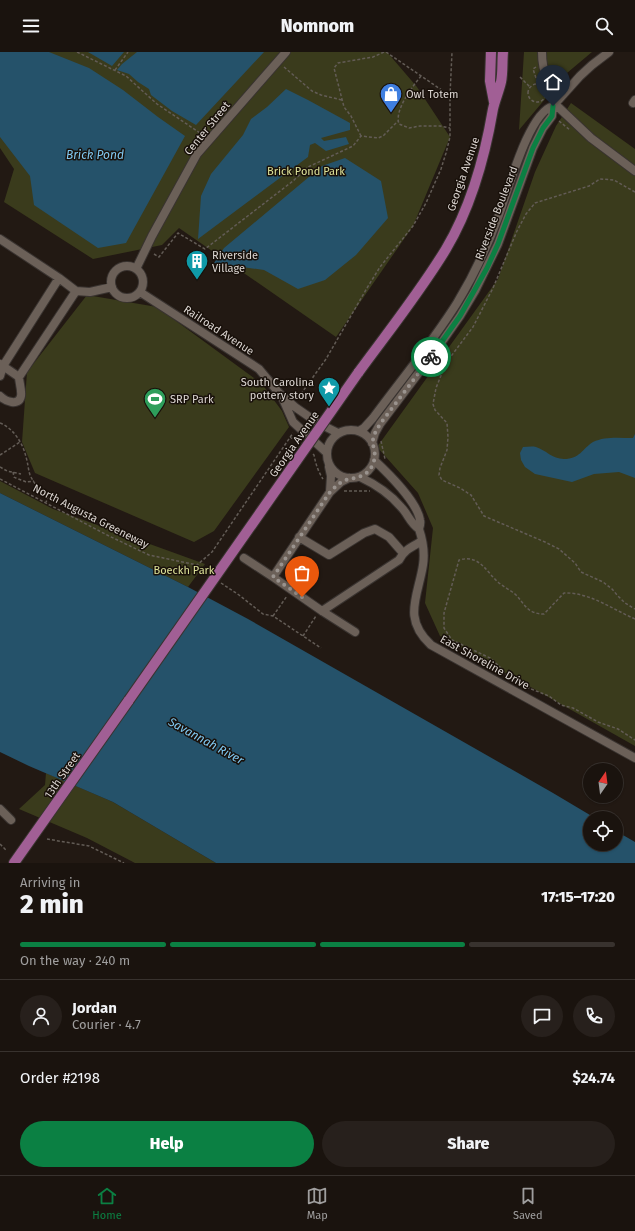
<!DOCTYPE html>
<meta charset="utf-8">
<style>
:root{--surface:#1a130e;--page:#27201c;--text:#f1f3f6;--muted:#9f9e9e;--line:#38322e;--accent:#0b8043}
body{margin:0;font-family:"Fira Sans",sans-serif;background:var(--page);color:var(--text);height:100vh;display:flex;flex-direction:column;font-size:15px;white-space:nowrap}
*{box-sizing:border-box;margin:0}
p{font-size:13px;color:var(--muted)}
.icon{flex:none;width:22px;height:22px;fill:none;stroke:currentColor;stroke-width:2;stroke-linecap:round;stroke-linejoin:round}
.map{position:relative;height:811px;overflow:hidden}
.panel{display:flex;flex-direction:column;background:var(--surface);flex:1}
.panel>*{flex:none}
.needle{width:26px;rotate:14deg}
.tools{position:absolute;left:583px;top:711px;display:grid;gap:8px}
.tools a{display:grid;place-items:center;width:40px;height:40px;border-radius:50%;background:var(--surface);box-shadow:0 1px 3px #0004,0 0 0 1px var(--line);font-size:20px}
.pin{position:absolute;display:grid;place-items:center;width:34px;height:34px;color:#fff;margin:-41px -17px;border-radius:50% 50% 50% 0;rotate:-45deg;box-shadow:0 0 4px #0007}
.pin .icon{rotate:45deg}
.courier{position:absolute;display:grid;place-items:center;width:40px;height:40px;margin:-20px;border:3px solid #0b8043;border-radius:50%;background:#fff;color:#222;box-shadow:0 1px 5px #0007}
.headline em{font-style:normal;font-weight:800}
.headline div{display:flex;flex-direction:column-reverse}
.headline{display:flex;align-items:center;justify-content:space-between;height:68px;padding:0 20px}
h1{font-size:26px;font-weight:800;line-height:30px}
.bar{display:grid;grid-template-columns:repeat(4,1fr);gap:6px 4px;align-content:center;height:48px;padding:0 20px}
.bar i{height:5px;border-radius:3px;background:var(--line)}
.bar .current{background:var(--accent)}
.bar p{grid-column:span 4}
.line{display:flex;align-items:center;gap:10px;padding:0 20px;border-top:1px solid var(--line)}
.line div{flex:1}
.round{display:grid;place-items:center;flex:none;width:42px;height:42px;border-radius:21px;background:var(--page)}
.primary-button{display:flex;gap:8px;margin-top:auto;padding:8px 20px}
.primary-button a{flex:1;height:46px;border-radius:24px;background:var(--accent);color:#fff;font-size:16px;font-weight:800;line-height:46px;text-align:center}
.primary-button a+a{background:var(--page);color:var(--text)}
header{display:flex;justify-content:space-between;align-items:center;height:52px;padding:0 20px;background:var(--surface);font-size:18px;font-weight:800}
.dock{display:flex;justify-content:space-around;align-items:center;height:56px;border-top:1px solid var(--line);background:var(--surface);font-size:11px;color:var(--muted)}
.dock a{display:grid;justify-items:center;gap:2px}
.dock .current{color:var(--accent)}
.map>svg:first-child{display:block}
</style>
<header><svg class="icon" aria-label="menu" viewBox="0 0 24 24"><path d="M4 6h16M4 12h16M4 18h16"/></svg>Nomnom<svg class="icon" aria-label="search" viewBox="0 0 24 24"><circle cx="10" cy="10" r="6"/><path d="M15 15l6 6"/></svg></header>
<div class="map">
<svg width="635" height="811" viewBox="0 0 635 811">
<rect width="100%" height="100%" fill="#221913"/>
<path fill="#3a3b1c" d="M0 0H387L417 35 450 85 413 174 336 285 179 176 162 193 93 207 4 150 14 117 0 96Z
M524 0H592L567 21 519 78Z
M571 51 635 97V694L440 584 425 551 433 476 418 441 377 395 498 227 535 120 556 74Z
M87 243 157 255 262 332 282 359 289 375 214 479 194 490 35 421 22 390 27 320Z
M0 429 53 457 205 512 188 535 0 441Z
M46 721 113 750 216 811H135L87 786 19 757 45 733Z"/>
<path fill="#25526a" d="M0 0H49L89 16 123 38 158 65 185 84 126 191 98 196 34 153 30 124 0 85Z
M88 0H124L112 14Z
M137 0H264L196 73 172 59 151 43 149 37 138 30 129 22 117 18 122 12Z
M286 37 308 48 350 71V78L321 86 324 89 346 85 349 92 326 99 315 91 310 93 308 105 198 187 201 144 211 122 243 83 251 67 267 55Z
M345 106 381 129 388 166 356 203 325 228 298 237 264 218 214 211 224 196 322 114Z
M635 382V426L619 420 594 422 572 430 535 422 525 415 521 408 520 401 523 395C527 395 532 394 536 395 546 398 552 407 564 407 580 407 582 397 593 390 605 384 620 386 633 386Z
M0 441 188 535 248 567 553 741 595 766H590V792H616V779L635 790V811H216L113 750 29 714 0 700Z"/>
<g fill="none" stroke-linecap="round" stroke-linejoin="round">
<g stroke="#393330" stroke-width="10">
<path id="minor" d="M542 0C542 20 547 34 569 35
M633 51 635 48
M555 52 591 86 635 119
M0 187 59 226 76 239 90 240 112 235
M111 230a16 16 0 1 1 32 0a16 16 0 1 1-32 0Z
M136 217 152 184 197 102 286 0
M140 240 259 317 279 341 295 355 318 371 338 381
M0 312 19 325
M0 324 3 314 59 226
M19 325 76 239
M0 344C5 349 19 355 21 344 22 338 19 330 19 325
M282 345 293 370 326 400
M327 402a24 24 0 1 1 48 0a24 24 0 1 1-48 0Z
M359 379 364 376 373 366C401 328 432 291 457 251 474 223 488 193 499 163 508 140 528 61 553 54
M372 391 375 381 380 372 439 294 460 264 475 239 498 192 533 96 543 76 552 64 553 54 580 24 592 13 609 0
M374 408C388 421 417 450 420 468 421 471 420 474 419 477
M329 415 331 424 330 440
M360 425C375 432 390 442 401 455 408 462 410 471 419 477
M349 426 341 430 330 440 273 525 322 559 355 580
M419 477C423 489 425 500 423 513 418 545 402 566 431 593L635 706
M299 485 329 503 364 481 375 477 389 485 403 501
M244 506 273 525
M322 559 399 508C405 497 412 495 422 489
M0 757 11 768"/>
</g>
<g stroke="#393330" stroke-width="12">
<path id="major" d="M491 0 490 29 494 50
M358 321C388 280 420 240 446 197 471 155 485 104 493 57 495 48 499 39 501 30 503 21 502 10 503 0
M14 811 129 648"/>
</g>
<path stroke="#635c56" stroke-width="1.5" stroke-dasharray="3 2" stroke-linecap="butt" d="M77 0 126 24 157 52 203 83
M386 0 449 43
M284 15 312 39 321 43 342 48
M536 15 533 17 538 32
M115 18 128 0
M421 24C413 34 394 58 399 72L409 76 420 74H440L450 76
M520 25 530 35
M528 41a9 9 0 1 1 18 0a9 9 0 1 1-18 0Z
M559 69 570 78
M361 84 351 64 344 55 334 16 338 11 373 5 384 0
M635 140 614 128 600 127 589 134 535 151 526 162 517 179 493 236 473 275 446 311 436 336 433 352 435 358 447 371 448 385 447 398 440 416 439 423 442 428 460 436 471 443 484 464 545 490 559 497 575 511 581 520 603 530 612 537 618 544 625 551 635 557
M154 202 159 205 178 181 205 197 293 129 308 115 353 94 361 84 378 86 383 84 398 69
M298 346 326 307 367 236 380 215 413 174 426 151 441 117 446 101 450 85V43L452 0
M0 371C13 376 23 391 26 405 28 411 28 417 30 423 34 432 41 439 48 446L46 450
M290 385 299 391
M381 389 385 407
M313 402 314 403C316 413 318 419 323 427
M0 403 20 390
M0 415 7 419 21 422
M13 420 14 425C17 427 22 428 26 430L34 429
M0 427 109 484 149 503 197 513 212 500 293 381
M344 439H370
M197 513 206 521
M221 531 239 543 263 562 273 564 321 596
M273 564 287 544
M635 567C612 557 589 540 564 541L544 562C527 562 525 552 515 542 510 538 504 535 499 531 486 520 480 502 459 508L444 561V576L452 588 490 606 500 615 505 622 521 633 549 644 561 653 573 656 598 670 618 677 635 688
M303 584 316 564
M47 787 89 794 124 811
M0 792 7 799"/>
<use href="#minor" stroke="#6b6058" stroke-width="8"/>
<use href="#major" stroke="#a15f95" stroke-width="10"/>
<g stroke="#393330" stroke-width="12" stroke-linecap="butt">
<path id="major-bridge" d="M129 648 358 321"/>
</g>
<use href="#major-bridge" stroke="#a15f95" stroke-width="10"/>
</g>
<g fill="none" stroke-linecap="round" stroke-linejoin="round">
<path stroke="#9a938e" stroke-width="4" stroke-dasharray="0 7.2" d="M302 545 273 525 330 440C334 436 338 432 343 429 349 426 355 427 361 424 374 419 378 403 372 391L375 381 380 372 431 305"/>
<path stroke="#0b8043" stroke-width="5" d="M431 305 460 264 487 216 498 192 533 96 543 76 552 64 553 54"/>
</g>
<defs>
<g id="shop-pin" transform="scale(1.15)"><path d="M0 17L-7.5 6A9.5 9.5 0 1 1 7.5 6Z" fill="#3f7fe0" stroke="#18100a"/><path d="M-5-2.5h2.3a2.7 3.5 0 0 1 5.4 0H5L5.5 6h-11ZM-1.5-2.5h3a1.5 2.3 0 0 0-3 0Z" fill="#fff"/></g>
<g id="building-pin" transform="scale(1.15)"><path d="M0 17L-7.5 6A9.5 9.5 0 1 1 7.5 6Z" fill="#0f9aa8" stroke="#18100a"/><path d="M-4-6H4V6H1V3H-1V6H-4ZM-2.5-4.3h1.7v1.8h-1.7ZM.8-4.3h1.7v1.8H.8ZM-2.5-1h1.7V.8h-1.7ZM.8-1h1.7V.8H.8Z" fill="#fff"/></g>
<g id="sight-pin" transform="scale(1.15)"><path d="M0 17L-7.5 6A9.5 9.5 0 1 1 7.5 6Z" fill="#0f9aa8" stroke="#18100a"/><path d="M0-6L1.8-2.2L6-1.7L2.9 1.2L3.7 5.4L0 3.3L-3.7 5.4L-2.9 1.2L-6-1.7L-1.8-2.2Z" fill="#fff"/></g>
<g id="stadium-pin" transform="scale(1.15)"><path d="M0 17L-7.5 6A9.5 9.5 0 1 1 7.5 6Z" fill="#2e9e5b" stroke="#18100a"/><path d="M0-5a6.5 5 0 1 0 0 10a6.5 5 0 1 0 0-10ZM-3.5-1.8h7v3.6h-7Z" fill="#fff"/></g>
</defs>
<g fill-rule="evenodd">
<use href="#shop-pin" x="391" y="42"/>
<use href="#building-pin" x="197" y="209"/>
<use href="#sight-pin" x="329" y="336"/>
<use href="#stadium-pin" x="155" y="347"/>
</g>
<g text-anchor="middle" stroke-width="3" stroke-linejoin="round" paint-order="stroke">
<g font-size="11" fill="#dbd5d1" stroke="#18100a" text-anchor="start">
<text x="406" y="46">Owl Totem</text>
<text x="212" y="207">Riverside<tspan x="212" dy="13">Village</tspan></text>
<text x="314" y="334" text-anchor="end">South Carolina<tspan x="314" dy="13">pottery story</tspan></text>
<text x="170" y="351">SRP Park</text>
</g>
<g font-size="11" fill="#dbd5d1" stroke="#18100a">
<text transform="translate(207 76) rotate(-51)" y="4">Center Street</text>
<text transform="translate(463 122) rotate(-71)" y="4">Georgia Avenue</text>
<text transform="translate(496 161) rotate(-69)" y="4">Riverside Boulevard</text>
<text transform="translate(219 278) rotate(33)" y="4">Railroad Avenue</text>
<text transform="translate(294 392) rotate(-55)" y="4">Georgia Avenue</text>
<text transform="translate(91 464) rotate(27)" y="4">North Augusta Greeneway</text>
<text transform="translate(485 610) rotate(29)" y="4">East Shoreline Drive</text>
<text transform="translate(62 723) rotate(-55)" y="4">13th Street</text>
</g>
<g font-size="11" fill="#dde299" stroke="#18100a">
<text x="306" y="123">Brick Pond Park</text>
<text x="184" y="522">Boeckh Park</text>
</g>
<g font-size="12" font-style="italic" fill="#80c9f2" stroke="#18100a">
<text x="95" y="107">Brick Pond</text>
<text transform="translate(206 689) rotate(29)" y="4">Savannah River</text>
</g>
</g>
</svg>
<div class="tools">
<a><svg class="needle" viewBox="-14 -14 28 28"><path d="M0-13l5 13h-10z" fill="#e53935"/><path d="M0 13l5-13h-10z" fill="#9f9e9e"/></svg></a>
<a><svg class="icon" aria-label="locate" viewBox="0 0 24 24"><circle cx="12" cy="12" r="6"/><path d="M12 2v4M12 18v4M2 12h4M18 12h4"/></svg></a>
</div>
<div class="pin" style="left:302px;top:545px;background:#ea580c"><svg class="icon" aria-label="bag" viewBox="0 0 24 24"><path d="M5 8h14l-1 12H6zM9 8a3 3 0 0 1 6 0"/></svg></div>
<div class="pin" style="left:553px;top:54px;background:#1f2937"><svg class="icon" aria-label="home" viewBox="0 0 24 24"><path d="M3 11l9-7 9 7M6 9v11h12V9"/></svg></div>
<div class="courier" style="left:431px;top:305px"><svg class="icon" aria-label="bike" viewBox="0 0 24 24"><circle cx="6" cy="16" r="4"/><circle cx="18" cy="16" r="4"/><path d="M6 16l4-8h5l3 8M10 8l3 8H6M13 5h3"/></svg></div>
</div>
<section class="panel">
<div class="headline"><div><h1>2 min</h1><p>Arriving in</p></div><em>17:15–17:20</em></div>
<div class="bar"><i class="current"></i><i class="current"></i><i class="current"></i><i></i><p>On the way · 240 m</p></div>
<div class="line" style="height:72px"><a class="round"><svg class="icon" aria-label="person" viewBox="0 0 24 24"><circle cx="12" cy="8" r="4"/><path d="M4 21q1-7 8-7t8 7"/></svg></a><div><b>Jordan</b><p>Courier · 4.7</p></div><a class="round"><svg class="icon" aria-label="chat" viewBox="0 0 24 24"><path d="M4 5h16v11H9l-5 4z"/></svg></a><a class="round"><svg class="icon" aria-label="phone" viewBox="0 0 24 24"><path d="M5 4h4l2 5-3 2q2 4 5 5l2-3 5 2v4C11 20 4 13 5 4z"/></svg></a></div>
<div class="line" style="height:52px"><div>Order #2198</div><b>$24.74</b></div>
<div class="primary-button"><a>Help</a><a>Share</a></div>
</section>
<nav class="dock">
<a class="current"><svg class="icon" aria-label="home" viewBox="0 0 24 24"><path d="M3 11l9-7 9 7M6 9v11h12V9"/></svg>Home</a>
<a><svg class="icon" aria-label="map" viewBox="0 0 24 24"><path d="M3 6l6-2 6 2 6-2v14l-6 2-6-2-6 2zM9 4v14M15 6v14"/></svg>Map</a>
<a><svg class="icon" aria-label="saved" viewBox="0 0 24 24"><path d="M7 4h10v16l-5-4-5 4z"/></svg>Saved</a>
</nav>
